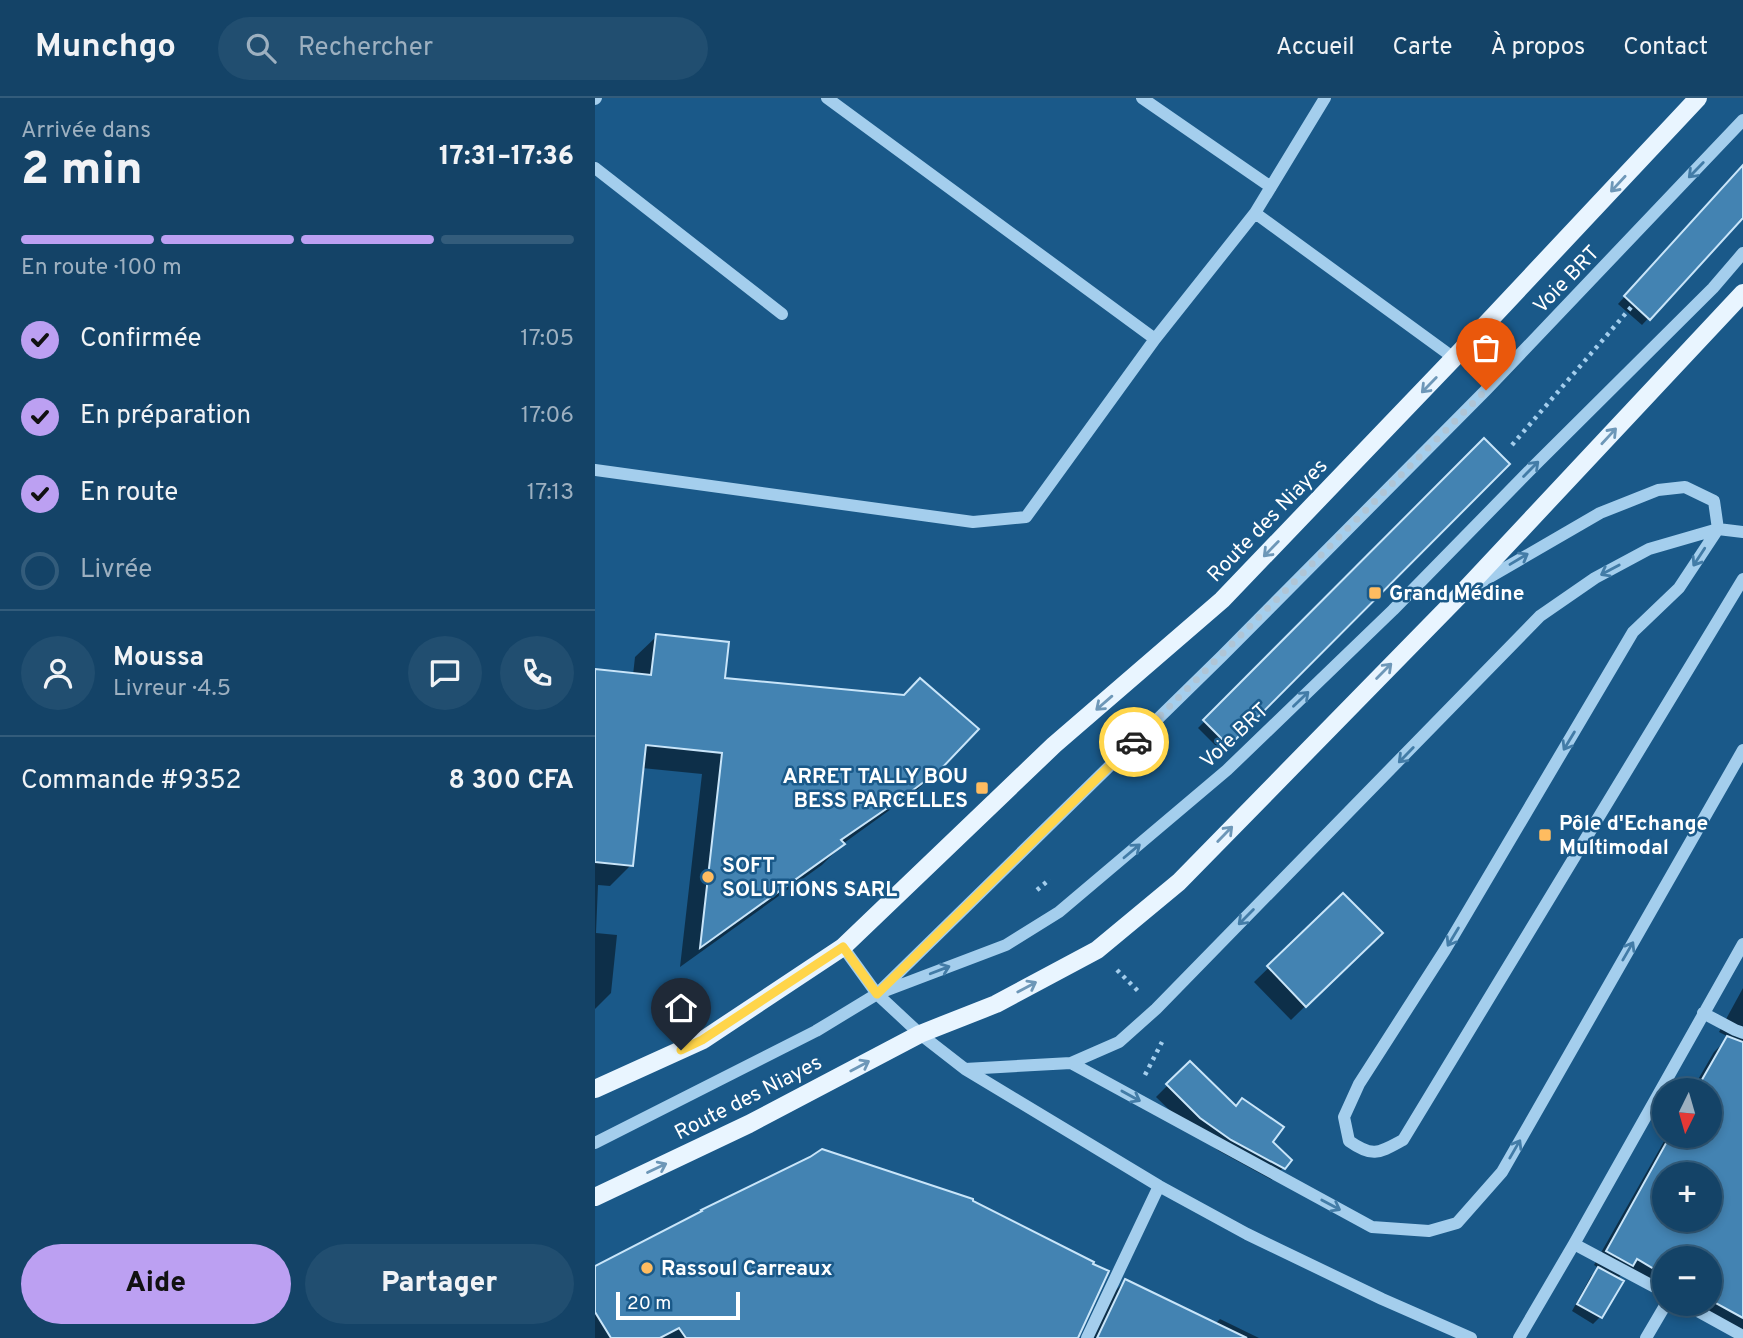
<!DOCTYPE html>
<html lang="fr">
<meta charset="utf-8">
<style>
:root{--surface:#144367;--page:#214e70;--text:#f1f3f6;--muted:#9db0c0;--line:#335c7b;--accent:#bca0f2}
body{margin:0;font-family:Overpass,sans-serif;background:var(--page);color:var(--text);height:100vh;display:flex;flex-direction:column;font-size:26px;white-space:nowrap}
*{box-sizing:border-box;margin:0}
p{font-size:23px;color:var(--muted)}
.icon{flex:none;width:38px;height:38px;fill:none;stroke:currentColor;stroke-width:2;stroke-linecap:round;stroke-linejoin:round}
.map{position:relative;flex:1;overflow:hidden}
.sheet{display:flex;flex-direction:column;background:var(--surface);width:595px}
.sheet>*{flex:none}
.needle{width:46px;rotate:185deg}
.buttons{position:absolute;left:1057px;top:980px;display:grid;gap:14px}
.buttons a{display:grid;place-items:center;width:70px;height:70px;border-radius:50%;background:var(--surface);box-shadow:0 4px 10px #0003,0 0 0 2px var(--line);font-size:35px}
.scale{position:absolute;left:21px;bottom:18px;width:124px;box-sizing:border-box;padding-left:7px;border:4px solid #fff;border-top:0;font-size:19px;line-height:24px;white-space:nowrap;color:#fff;-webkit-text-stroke:5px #1a5989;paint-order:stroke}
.pin{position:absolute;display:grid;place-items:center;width:60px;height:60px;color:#fff;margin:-72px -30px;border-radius:50% 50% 50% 0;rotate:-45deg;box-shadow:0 0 7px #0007}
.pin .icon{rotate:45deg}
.courier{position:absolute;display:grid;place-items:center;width:70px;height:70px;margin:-35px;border:5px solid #ffd54a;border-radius:50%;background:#fff;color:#222;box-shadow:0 2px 9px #0007}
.headline em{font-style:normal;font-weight:800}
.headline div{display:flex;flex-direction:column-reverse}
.headline{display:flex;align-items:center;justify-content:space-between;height:119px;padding:0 21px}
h1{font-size:46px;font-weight:800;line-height:52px}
.bar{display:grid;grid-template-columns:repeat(4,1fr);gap:10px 7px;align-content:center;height:84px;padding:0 21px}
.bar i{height:9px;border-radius:5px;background:var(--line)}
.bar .active{background:var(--accent)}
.bar p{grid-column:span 4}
.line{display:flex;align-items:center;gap:18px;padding:0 21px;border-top:2px solid var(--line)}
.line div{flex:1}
.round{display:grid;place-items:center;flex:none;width:74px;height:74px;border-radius:37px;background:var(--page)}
ol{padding:0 21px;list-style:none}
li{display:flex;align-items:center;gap:21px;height:77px}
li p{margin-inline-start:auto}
li .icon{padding:7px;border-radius:50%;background:var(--accent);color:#111;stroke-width:4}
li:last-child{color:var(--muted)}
li i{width:38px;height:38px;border:4px solid var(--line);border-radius:50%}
.button{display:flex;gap:14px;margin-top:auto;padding:14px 21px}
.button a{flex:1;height:80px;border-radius:42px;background:var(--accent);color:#111;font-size:28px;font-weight:800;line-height:80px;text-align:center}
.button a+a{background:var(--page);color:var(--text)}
header{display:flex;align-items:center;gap:42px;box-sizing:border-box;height:98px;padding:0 35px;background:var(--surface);border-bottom:2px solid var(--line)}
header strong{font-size:33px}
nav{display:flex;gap:38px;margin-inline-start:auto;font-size:24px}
.search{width:490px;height:63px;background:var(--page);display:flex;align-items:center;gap:18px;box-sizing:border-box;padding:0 24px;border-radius:38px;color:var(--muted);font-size:26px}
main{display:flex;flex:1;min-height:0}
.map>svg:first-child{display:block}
</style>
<header>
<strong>Munchgo</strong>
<div class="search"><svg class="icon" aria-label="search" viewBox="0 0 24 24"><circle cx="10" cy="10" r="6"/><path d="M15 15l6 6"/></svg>Rechercher</div>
<nav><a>Accueil</a><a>Carte</a><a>À propos</a><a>Contact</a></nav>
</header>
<main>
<section class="sheet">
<div class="headline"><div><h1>2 min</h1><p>Arrivée dans</p></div><em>17:31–17:36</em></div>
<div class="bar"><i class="active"></i><i class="active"></i><i class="active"></i><i></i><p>En route · 100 m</p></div>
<ol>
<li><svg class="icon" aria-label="check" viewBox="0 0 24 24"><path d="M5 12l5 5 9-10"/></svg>Confirmée<p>17:05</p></li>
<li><svg class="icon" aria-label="check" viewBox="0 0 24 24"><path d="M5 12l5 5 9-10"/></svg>En préparation<p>17:06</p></li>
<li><svg class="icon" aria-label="check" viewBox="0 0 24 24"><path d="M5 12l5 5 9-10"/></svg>En route<p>17:13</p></li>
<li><i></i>Livrée</li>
</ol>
<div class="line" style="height:126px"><a class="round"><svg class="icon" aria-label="person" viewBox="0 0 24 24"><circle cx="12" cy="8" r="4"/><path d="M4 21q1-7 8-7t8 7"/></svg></a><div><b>Moussa</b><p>Livreur · 4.5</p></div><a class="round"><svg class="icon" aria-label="chat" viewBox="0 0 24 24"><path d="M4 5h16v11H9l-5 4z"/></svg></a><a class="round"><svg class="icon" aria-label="phone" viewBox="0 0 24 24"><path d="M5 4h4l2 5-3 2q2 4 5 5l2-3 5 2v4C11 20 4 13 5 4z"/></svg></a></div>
<div class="line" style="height:91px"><div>Commande #9352</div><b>8 300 CFA</b></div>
<div class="button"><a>Aide</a><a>Partager</a></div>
</section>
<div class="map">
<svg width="1148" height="1240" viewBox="0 0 1148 1240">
<rect width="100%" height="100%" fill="#1a5989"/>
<path fill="#0007" fill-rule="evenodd" d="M1148 69V118L1047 227 1023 206Z
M889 343 912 366 626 653 603 630Z
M62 538 128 581 343 671 321 693 249 745 227 767 85 869 107 676 47 670 36 767 15 788 3 787 1 835 22 837 16 895 0 911V573L38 577 40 559Z
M748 797 785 835 696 922 659 884Z
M1148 890V1240L1085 1206H1115V1160H1069V1197L1028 1175 1022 1181 1005 1219 998 1226 977 1213 996 1178 1004 1170 999 1167 1072 1038H1115V992H1097L1119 954 1134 939 1124 934ZM1069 1076H1115V1122H1069Z
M595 965 640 1009 647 1002 676 1044 695 1062 677 1082 624 1053 594 1031 561 999Z
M0 1170 483 1240H0Z
M530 1183 620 1226 625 1221 664 1240H494L513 1200Z"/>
<path fill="#4383b2" stroke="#c9e5f9" stroke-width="2" fill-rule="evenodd" d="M1148 67V120L1055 222 1029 198Z
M889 340 915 366 634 648 608 622Z
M61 536 134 544 130 580 309 597 325 580 384 631 345 672 310 698 246 742 250 746 105 850 127 655 51 647 38 768 0 764V571L56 577Z
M748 795 788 835 711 909 672 868Z
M1132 938 1148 944V1220L1115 1202V1160H1069V1177L1042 1161 1038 1168 1011 1153 1075 1038H1115V992H1101ZM1069 1076H1115V1122H1069Z
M595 963 641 1008 647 1000 689 1029 678 1044 697 1062 690 1071 636 1042 605 1020 571 986Z
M227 1051 378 1101V1103L499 1164 498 1166 514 1173 483 1240H91L84 1230 65 1240H16L0 1214V1168L107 1113 106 1112 215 1059Z
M1003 1169 1029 1183 1007 1220 982 1206Z
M530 1181 652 1240H502Z"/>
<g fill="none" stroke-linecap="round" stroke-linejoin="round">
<path stroke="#a4ceed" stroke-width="4.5" stroke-dasharray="3.5 5" stroke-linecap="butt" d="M917 347 1038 207
M442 792 455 781
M522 872 543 893
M550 977 567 944"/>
<path stroke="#a4ceed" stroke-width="12" d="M232 0 560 241
M547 0 676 89
M730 0 660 115 859 260
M0 1 1 0
M0 70 187 216
M0 372 378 424 431 419 560 241 660 115
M881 487 1005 415 1063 392 1090 389 1119 403 1123 431 1084 490 1038 534 850 852 764 986 749 1019 754 1043C778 1060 784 1055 808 1042L1148 481
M248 849 282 896 325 936 370 971 564 1088 652 1136 787 1201 876 1240
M287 891 627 558 891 292 1148 22
M1108 915 1140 932 1148 935
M476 965 777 1129 834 1133 862 1125 907 1074 1148 652
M370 971 476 965 524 944 561 911 945 518 1000 480 1054 451 1123 431 1148 434
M0 1045 221 933 282 896 411 847 464 814 632 672 798 512 940 367 1118 190 1148 155
M979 1146 1069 1194
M1090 1206 1148 1238
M492 1240 564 1088
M924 1240 979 1146 1148 846
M1051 1240 1071 1206"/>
<path stroke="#e9f5ff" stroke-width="18" d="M0 991 108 942 248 849 459 647 627 502 859 260 1103 0
M0 1099 154 1026 325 936 401 906 502 852 584 784 866 496 1148 195"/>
</g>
<defs><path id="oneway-shaft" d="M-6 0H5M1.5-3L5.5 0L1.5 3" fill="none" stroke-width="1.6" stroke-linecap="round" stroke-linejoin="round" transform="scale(1.75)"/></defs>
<g stroke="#437ca7">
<use href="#oneway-shaft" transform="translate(1101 72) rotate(134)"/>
<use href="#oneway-shaft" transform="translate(936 371) rotate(-45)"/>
<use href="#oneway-shaft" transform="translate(1104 459) rotate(123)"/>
<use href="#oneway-shaft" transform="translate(924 461) rotate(-31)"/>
<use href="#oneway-shaft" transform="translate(1015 472) rotate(152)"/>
<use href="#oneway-shaft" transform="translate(706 601) rotate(-44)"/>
<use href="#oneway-shaft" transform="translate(974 643) rotate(121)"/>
<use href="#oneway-shaft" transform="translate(811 657) rotate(134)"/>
<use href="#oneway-shaft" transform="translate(537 753) rotate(-40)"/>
<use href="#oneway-shaft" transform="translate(651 819) rotate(135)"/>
<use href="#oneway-shaft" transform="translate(858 839) rotate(121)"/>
<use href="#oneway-shaft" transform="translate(1033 853) rotate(-60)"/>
<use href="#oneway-shaft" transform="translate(345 872) rotate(-21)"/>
<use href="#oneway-shaft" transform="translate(536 998) rotate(29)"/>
<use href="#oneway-shaft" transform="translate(920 1051) rotate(-60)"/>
<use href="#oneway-shaft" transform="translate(736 1107) rotate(28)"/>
</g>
<g stroke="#6d97b8">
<use href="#oneway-shaft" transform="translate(1023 86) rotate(133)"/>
<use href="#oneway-shaft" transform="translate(834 287) rotate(134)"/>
<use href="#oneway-shaft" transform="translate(1014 338) rotate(-47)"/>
<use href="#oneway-shaft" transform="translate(676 451) rotate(134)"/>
<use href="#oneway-shaft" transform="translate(789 573) rotate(-45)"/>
<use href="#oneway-shaft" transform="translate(509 605) rotate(139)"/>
<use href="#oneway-shaft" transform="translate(630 736) rotate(-46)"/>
<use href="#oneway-shaft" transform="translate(432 889) rotate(-28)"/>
<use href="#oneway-shaft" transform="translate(265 968) rotate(-28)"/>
<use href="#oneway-shaft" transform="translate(62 1070) rotate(-25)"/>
</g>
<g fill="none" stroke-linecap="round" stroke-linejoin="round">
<path stroke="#afc5d6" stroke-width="7" stroke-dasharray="0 12.6" d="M539 644 891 292"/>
<path stroke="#ffd54a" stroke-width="9" d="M86 952 107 942 248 849 282 896 539 644"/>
</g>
<g fill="#ffbc60" stroke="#1a5989" stroke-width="2.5">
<rect x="773" y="488" width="14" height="14" rx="3.5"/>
<rect x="380" y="683" width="14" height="14" rx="3.5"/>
<rect x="943" y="730" width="14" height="14" rx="3.5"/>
<circle cx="113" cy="779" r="7"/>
<circle cx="52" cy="1170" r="7"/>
</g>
<g text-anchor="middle" stroke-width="5" stroke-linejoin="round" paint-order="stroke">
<g font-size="21" fill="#fff" stroke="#1a5989">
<text transform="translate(971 181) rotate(-46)" y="7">Voie BRT</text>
<text transform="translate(672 422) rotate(-46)" y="7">Route des Niayes</text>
<text transform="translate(639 637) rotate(-43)" y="7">Voie BRT</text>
<text transform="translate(153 999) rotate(-27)" y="7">Route des Niayes</text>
</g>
<g font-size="21" font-weight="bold" fill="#fff" stroke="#1a5989" text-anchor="start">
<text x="794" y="502">Grand Médine</text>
<text x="373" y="685" text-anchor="end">ARRET TALLY BOU<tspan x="373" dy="24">BESS PARCELLES</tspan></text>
<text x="964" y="732">Pôle d'Echange<tspan x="964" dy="24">Multimodal</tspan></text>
<text x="127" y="774">SOFT<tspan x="127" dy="24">SOLUTIONS SARL</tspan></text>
<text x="66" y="1177">Rassoul Carreaux</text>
</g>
</g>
</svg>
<div class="buttons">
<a><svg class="needle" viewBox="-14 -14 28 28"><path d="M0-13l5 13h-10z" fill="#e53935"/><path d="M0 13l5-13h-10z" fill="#9db0c0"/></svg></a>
<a>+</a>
<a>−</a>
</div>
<div class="scale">20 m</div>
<div class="pin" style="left:891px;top:292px;background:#ea580c"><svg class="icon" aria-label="bag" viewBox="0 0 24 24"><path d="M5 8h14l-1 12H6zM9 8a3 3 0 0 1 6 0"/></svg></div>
<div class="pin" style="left:86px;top:952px;background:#1f2937"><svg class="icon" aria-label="home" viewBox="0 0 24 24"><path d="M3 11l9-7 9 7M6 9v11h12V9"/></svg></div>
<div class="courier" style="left:539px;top:644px"><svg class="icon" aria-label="car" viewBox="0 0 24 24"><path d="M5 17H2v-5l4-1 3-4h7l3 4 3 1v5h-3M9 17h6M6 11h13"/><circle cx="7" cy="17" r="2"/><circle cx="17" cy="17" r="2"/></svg></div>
</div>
</main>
